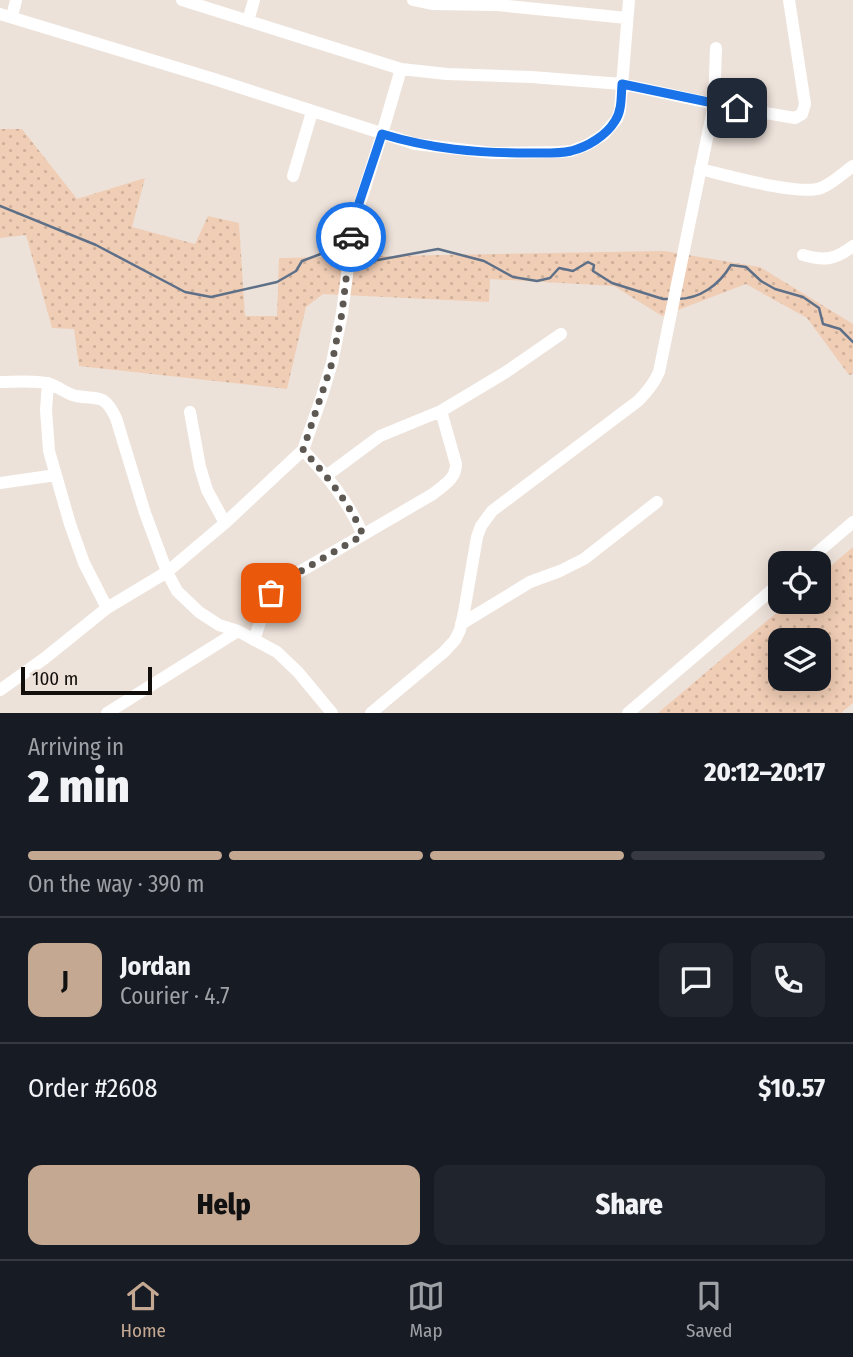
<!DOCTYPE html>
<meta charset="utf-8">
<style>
:root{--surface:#171b24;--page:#20242c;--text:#f1f3f6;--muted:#9ea1a6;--line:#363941;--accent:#c4a892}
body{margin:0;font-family:"Fira Sans Condensed",sans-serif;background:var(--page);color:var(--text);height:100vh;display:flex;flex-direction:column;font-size:26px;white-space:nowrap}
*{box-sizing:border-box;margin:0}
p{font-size:23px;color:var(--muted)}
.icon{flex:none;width:38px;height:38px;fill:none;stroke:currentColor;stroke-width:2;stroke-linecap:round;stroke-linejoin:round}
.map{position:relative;height:713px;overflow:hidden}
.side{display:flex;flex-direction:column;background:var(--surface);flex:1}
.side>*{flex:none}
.fabs{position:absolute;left:768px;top:551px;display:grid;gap:14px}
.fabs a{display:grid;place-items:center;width:63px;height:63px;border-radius:14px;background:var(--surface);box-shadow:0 4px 18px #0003;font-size:35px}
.scale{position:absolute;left:21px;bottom:18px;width:131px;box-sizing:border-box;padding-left:7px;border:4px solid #110e0b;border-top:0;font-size:19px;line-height:24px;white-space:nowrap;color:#110e0b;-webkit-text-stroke:5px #ede2da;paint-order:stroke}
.pin{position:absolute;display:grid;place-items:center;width:60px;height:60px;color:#fff;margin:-30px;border-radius:14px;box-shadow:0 4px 10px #0006}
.courier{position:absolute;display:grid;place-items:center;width:70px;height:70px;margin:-35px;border:5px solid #1a73e8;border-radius:50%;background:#fff;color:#222;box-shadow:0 2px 9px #0007}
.headline em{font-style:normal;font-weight:800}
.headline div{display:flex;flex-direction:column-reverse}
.headline{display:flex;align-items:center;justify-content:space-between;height:119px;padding:0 28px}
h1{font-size:46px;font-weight:800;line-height:52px}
.bar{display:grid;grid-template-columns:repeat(4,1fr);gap:10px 7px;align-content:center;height:84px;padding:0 28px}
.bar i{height:9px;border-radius:5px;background:var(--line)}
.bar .on{background:var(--accent)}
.bar p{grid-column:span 4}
.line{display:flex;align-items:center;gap:18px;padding:0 28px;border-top:2px solid var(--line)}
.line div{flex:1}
.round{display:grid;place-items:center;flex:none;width:74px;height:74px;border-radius:14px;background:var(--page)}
.button{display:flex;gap:14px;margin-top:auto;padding:14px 28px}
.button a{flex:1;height:80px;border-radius:14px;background:var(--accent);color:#111;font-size:28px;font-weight:800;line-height:80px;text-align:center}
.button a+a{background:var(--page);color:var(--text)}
.tab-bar{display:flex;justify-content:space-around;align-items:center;height:98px;border-top:2px solid var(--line);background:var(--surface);font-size:19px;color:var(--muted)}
.tab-bar a{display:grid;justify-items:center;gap:4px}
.tab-bar .on{color:var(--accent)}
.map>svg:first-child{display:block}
</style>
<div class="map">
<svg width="853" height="713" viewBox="0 0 853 713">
<defs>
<pattern id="grass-dots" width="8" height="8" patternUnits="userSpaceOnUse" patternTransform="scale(1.75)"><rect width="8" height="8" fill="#f0cdb5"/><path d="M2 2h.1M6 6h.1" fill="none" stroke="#cdaf9a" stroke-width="1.8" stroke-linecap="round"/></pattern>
</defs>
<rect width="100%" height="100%" fill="#ede2da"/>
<path fill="url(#grass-dots)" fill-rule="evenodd" d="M0 129H22L77 199 145 178 132 227 195 244 208 216 239 223 245 316H277L279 258 664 251 760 267 853 324V374L849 375 807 318 746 284 662 316 614 286 490 279 489 302 323 294 306 307 287 389 79 366 74 329 52 328 26 235 0 238Z
M853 547V703L841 713H658L789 602H819V576ZM780 640H819V679H780Z"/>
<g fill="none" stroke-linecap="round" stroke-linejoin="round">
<path stroke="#5d7088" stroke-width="2.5" d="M0 206 96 245 185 292 211 297 277 282 296 271 302 261 326 252 342 264
M356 264 438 249 484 261 513 277 537 281 550 278 559 268 573 271 588 262 594 265 593 271 612 283 663 299H670
M677 299C700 299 719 285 731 265L746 267 761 281 775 289 803 297 819 308 823 324 840 329 853 342"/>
<path stroke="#fff" stroke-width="12" d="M182 0 401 69 447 74 531 77 622 84 714 104 795 118 802 114 805 104 789 0
M413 0 432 4 497 5 627 18
M0 14 214 79 415 144 493 153 559 152 571 151 587 145 603 135 617 119 620 110 629 0
M12 17 16 0
M248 21 254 0
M700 169C726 175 798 196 821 188 833 183 843 173 853 166
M293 176 312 112
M803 255C824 261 835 260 853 246
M0 382C14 382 38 380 50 384 59 387 67 394 76 396 99 400 104 393 116 418L145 513 167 572 177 591 199 612 219 625 238 631 277 652 298 672 332 713
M48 383 46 410 49 451 70 524 84 563 107 608
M190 412 200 467 207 490 225 523
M303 450C327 476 349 502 363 535
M326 476 380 436 441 411 506 372 561 334
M0 483 56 475
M804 564 853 522
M461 624 530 582 560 571 584 559 657 502
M254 640C264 613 264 596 289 578L433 494C444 485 456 479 456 464L441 411
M0 690 45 658 107 608 167 572 225 523 303 450 321 399 332 363 342 313 354 222 382 134 401 69
M107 713 238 631
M371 713 444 652 455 640 460 630 464 612 477 537 481 526 492 511 638 401C647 392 654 384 659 372L714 104 716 48
M628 713 780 583"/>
</g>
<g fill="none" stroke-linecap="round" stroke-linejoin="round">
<path stroke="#5e5853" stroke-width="7" stroke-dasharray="0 12.6" d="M271 593 289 578 363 535C349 502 327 476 303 450L332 363 342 313 351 237"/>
<path stroke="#1a73e8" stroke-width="9" d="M351 237 359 203 382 134C431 149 477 153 527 153 542 153 557 154 571 151 587 147 606 136 615 121 622 111 621 97 622 84L737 108"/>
</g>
</svg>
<div class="fabs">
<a><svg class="icon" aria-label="locate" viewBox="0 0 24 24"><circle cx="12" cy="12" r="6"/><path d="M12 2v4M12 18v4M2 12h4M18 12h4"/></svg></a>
<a><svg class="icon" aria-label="layers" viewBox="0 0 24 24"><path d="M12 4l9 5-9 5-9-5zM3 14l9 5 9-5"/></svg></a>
</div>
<div class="scale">100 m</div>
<div class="pin" style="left:271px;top:593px;background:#ea580c"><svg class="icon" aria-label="bag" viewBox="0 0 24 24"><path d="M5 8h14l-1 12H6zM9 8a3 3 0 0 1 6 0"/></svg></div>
<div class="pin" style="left:737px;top:108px;background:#1f2937"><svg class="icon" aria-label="home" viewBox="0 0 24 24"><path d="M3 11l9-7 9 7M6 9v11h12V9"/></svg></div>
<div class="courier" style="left:351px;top:237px"><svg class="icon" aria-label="car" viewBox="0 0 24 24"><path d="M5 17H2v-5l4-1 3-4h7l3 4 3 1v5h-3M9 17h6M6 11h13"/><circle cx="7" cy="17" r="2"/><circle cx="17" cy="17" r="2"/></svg></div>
</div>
<section class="side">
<div class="headline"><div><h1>2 min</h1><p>Arriving in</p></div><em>20:12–20:17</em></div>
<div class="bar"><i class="on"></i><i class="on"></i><i class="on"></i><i></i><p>On the way · 390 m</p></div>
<div class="line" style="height:126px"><b class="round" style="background:var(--accent);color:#111">J</b><div><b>Jordan</b><p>Courier · 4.7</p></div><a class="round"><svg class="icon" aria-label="chat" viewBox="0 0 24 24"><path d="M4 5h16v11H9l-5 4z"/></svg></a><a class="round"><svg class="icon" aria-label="phone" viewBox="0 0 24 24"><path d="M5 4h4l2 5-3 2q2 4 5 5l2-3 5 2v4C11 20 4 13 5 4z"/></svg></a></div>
<div class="line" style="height:91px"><div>Order #2608</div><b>$10.57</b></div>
<div class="button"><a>Help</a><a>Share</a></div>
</section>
<nav class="tab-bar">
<a class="on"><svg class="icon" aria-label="home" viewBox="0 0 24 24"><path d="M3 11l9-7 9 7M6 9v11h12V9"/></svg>Home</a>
<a><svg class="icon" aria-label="map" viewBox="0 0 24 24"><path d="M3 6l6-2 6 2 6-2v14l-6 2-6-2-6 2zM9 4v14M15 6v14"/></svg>Map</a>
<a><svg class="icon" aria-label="saved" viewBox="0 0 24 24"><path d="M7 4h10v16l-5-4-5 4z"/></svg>Saved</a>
</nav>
